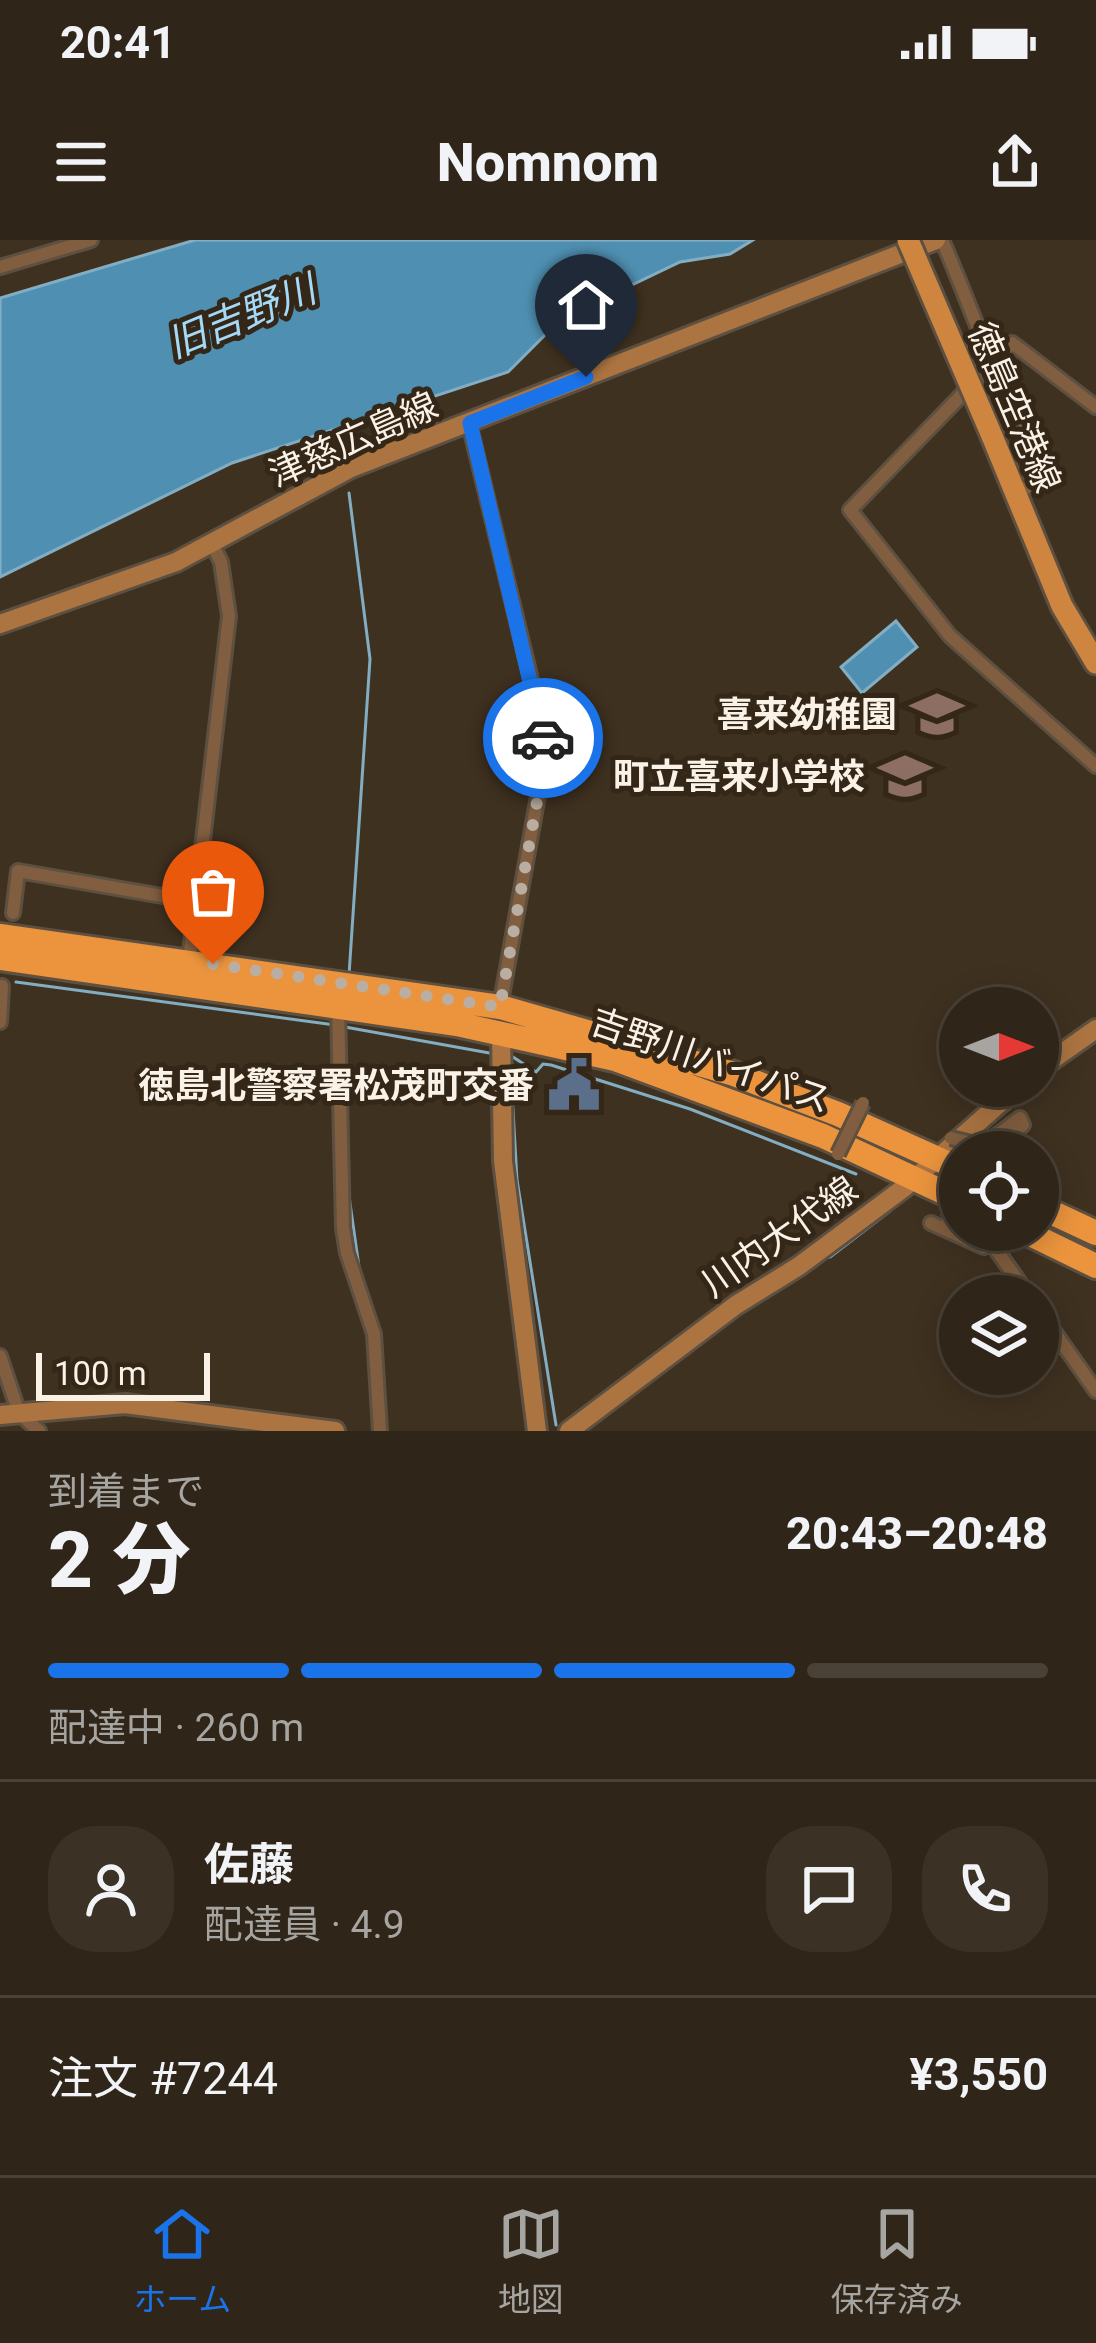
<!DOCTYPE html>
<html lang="ja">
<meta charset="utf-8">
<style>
:root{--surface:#2f2518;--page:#3b3125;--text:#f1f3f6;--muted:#a7a5a2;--line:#4a4237;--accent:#1a73e8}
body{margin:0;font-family:Roboto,"Noto Sans JP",sans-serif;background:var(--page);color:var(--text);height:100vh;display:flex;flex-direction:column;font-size:45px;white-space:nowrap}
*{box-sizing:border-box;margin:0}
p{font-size:39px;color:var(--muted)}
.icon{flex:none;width:66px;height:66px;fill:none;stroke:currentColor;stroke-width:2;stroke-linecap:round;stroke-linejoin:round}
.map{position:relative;height:1191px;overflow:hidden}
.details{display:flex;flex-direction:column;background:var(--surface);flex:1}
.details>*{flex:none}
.needle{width:78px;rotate:90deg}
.tools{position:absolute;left:939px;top:747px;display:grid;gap:24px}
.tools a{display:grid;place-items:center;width:120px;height:120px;border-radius:50%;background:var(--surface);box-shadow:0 6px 30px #0003,0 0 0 3px var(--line);font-size:60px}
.scale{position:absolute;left:36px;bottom:30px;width:174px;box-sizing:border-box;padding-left:12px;border:6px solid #faf1e7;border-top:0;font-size:33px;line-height:42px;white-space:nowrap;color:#faf1e7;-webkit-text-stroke:9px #342717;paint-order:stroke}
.pin{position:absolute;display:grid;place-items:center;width:102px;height:102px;color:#fff;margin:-123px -51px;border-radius:50% 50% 50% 0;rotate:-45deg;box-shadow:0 0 12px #0007}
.pin .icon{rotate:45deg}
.courier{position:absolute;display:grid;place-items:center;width:120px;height:120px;margin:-60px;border:9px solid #1a73e8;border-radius:50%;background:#fff;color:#222;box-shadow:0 3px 15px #0007}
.overview em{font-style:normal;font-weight:800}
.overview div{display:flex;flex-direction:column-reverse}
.overview{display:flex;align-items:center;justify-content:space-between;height:204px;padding:0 48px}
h1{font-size:78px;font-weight:800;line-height:90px}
.bar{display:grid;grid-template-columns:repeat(4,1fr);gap:18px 12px;align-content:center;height:144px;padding:0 48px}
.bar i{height:15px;border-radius:9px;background:var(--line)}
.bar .active{background:var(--accent)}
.bar p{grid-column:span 4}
.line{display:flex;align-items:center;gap:30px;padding:0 48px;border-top:3px solid var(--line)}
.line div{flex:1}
.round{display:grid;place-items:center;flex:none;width:126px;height:126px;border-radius:48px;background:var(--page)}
.status{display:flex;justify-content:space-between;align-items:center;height:84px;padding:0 60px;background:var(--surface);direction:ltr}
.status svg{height:33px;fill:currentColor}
header{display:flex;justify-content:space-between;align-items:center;height:156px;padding:0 48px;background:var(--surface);font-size:54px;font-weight:800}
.tabs{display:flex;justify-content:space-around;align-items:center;height:168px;border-top:3px solid var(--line);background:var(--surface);font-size:33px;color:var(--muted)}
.tabs a{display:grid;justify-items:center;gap:6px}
.tabs .active{color:var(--accent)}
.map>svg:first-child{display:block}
</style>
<div class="status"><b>20:41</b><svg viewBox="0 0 49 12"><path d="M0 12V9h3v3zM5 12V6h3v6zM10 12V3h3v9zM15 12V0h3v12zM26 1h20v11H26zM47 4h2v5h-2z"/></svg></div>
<header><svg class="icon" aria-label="menu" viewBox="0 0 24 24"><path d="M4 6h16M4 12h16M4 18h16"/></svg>Nomnom<svg class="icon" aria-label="share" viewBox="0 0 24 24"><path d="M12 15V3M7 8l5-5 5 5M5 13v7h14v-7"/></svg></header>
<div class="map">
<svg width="1096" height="1191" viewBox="0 0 1096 1191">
<rect width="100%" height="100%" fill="#3f3120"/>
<path fill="#4f90b2" stroke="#82adc2" stroke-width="3" d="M195 0H753L730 14 680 22 561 79 508 132 232 223 0 337V58Z
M896 381 917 407 862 453 841 427Z"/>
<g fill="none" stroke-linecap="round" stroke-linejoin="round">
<path stroke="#82adc2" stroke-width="3" d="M349 735 370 419 349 253
M16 742 335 785
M345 787 495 814
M510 817 517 940 556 1185
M513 817 536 832 543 824 551 825 690 869 856 934
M974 898 1028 853
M348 949 360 1034
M1007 1012 1037 1055
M830 1017 890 971
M1038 1056 1096 1139"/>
<g stroke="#5d5040" stroke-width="18">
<path id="street" d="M942 0C960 41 975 82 992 123 1007 160 1040 195 1040 235L1017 256
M0 27 91 0
M1096 167 1012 103 850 270 950 396 1096 526
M469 183 543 489V528L500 767
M13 673 18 631 197 662
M189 721 229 376 221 322 212 304
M338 767 343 988 347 1013 374 1094 380 1191
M0 782 2 746
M983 906 1020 878 1023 885 987 912
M931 983 984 1007 987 998 969 990
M1001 990 997 1011 1029 1056
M1038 1069 1096 1151
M0 1116 19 1173 39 1191"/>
</g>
<g stroke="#5d5040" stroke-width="24">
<path id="secondary" d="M0 384 176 322 351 228 936 0
M501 793 503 921 537 1191
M1038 830 1096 789
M0 1175 125 1164 335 1191
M569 1191 736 1065 799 1026 905 947 1019 846"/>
</g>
<g stroke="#5d5040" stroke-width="27">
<path id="primary" d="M992 196 1062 366 1096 423"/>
</g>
<g stroke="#5d5040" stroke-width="30">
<path id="highway" d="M0 696 500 767 734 834 838 874 960 929
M0 718 457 784 615 819 823 896 960 960
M1038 966 1096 993
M1022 990 1096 1026"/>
</g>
<use href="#street" stroke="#815e3f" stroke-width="12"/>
<use href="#secondary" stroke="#ac7441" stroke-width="18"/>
<use href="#primary" stroke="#cd8540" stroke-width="21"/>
<use href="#highway" stroke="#eb943d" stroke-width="24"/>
<g stroke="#5d5040" stroke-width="18" stroke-linecap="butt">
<path id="street-bridge" d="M951 898 983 906 980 912
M838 914 863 863
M948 980 960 955"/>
</g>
<g stroke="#5d5040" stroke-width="27" stroke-linecap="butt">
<path id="primary-bridge" d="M908 0 992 196"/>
</g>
<use href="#street-bridge" stroke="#815e3f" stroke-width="12"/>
<use href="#primary-bridge" stroke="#cd8540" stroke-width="21"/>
</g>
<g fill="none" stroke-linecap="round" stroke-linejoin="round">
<path stroke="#b9aea1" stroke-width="12" stroke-dasharray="0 21.6" d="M213 724 500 767 543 528V498"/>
<path stroke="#1a73e8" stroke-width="15" d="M543 498 470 183 586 137"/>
</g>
<defs>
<g id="school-bare" transform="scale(4.14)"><path d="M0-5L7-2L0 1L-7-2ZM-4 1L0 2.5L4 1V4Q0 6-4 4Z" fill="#8d6e63" stroke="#342717" stroke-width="2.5" paint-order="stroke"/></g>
<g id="civic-bare" transform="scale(4.14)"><path d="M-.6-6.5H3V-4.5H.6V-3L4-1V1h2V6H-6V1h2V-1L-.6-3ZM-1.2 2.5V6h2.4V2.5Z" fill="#5c6f8a" stroke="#342717" stroke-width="2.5" paint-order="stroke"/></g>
</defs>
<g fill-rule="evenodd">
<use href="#school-bare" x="937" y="474"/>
<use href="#school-bare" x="905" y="536"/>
<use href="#civic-bare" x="574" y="845"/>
</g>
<g text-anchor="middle" stroke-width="10" stroke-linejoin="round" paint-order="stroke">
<g font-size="36" fill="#faf1e7" stroke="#342717">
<text transform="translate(1015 167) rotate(67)" y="13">徳島空港線</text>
<text transform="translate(353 199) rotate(-24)" y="13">津慈広島線</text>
<text transform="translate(711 820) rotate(19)" y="13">吉野川バイパス</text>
<text transform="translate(779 996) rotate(-35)" y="13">川内大代線</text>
</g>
<g font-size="36" font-weight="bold" fill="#faf1e7" stroke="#342717" text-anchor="end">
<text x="897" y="487">喜来幼稚園</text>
<text x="865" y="549">町立喜来小学校</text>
<text x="534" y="858">徳島北警察署松茂町交番</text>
</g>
<g font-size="39" font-style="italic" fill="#a4d9f7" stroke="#342717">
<text transform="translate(241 76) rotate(-22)" y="14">旧吉野川</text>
</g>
</g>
</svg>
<div class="tools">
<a><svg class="needle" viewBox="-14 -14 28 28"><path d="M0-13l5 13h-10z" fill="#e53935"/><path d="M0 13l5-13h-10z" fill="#a7a5a2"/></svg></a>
<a><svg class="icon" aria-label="locate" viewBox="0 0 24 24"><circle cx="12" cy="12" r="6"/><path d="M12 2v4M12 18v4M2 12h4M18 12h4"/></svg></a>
<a><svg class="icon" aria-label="layers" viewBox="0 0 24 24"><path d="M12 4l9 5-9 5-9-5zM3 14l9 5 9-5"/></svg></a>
</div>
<div class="scale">100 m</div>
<div class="pin" style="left:213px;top:724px;background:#ea580c"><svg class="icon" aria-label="bag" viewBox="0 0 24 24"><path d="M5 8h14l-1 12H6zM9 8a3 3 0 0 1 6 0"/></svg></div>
<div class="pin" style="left:586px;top:137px;background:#1f2937"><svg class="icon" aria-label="home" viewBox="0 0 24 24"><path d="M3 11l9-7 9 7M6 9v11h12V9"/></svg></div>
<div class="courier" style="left:543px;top:498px"><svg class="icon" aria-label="car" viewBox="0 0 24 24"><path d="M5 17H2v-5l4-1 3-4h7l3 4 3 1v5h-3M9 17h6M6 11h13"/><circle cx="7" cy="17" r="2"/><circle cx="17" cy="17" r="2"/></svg></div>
</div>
<section class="details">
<div class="overview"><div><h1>2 分</h1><p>到着まで</p></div><em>20:43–20:48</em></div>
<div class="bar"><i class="active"></i><i class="active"></i><i class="active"></i><i></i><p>配達中 · 260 m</p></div>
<div class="line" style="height:216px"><a class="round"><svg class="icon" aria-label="person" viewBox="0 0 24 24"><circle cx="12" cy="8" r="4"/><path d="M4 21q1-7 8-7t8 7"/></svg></a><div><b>佐藤</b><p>配達員 · 4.9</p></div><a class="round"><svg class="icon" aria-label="chat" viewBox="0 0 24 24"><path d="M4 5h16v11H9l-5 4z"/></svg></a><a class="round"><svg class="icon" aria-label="phone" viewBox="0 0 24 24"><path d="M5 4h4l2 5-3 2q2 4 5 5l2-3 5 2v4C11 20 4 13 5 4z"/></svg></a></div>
<div class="line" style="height:156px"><div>注文 #7244</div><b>¥3,550</b></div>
</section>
<nav class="tabs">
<a class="active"><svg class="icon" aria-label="home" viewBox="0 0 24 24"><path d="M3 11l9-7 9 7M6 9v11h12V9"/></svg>ホーム</a>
<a><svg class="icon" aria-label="map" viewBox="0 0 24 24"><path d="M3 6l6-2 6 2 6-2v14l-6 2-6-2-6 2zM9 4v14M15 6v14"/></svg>地図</a>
<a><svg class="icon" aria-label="saved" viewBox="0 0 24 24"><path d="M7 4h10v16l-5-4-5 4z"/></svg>保存済み</a>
</nav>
